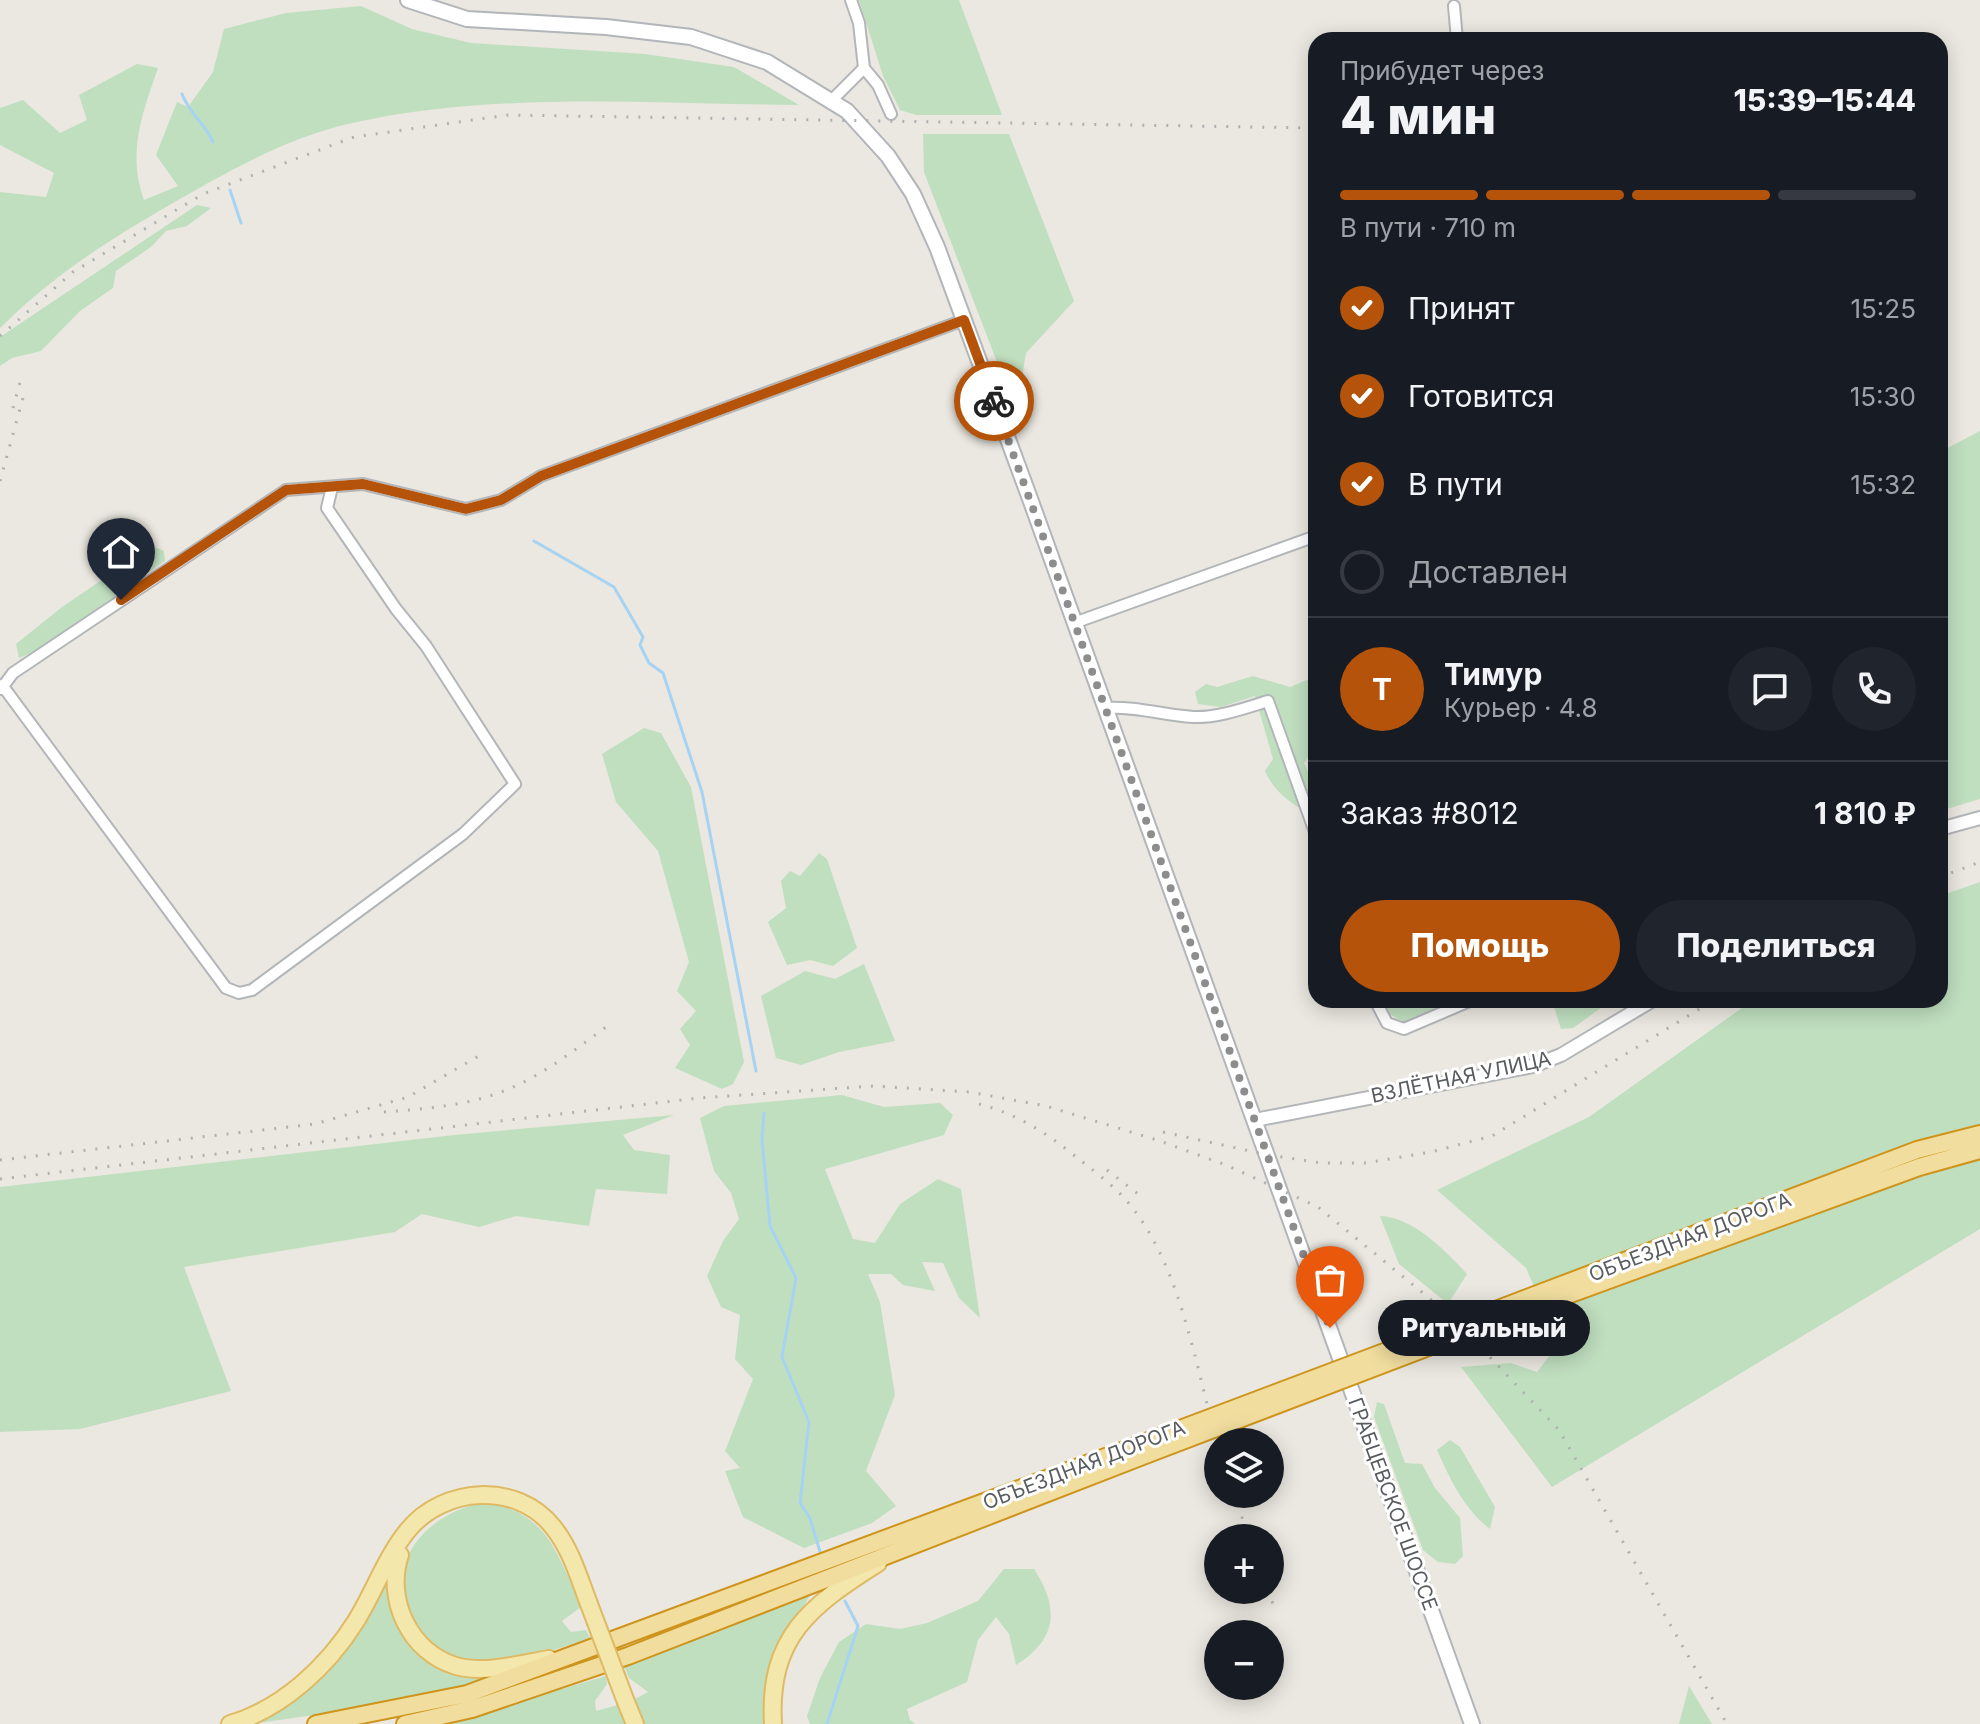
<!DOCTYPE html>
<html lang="ru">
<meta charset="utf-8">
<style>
:root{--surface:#171b24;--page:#20242c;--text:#f1f3f6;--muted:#9ea1a6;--line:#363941;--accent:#b45309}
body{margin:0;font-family:Inter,sans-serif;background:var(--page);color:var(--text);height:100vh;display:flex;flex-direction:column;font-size:30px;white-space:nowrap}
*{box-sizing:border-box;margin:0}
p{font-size:26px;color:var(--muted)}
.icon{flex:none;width:44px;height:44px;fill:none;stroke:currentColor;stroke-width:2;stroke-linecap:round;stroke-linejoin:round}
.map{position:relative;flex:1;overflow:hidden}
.drawer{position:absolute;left:1308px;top:32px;width:640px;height:976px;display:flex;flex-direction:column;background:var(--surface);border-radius:24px;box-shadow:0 4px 20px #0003}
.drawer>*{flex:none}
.fabs{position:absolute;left:1204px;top:1428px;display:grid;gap:16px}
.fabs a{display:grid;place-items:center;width:80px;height:80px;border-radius:50%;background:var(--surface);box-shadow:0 4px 20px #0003;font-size:40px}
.pin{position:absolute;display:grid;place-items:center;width:68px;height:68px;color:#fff;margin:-82px -34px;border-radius:50% 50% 50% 0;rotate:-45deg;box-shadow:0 0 8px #0007}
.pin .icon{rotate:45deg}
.courier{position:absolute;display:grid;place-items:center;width:80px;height:80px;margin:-40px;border:6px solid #b45309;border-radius:50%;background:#fff;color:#222;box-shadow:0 2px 10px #0007}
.bubble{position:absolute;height:56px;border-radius:28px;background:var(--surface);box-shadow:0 4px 20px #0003;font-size:26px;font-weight:800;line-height:56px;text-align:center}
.summary em{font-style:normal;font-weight:800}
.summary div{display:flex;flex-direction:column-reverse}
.summary{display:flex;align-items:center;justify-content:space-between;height:136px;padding:0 32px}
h1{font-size:52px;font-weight:800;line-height:60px}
.bar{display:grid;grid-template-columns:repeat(4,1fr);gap:12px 8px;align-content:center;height:96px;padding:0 32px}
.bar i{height:10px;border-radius:6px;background:var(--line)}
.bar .current{background:var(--accent)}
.bar p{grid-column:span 4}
.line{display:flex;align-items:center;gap:20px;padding:0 32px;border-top:2px solid var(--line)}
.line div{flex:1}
.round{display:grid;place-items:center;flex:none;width:84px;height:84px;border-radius:42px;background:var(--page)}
ol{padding:0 32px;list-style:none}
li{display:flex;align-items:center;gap:24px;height:88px}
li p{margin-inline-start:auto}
li .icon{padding:8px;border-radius:50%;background:var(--accent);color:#fff;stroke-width:4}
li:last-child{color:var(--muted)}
li i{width:44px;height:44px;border:4px solid var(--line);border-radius:50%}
.button{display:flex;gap:16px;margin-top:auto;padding:16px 32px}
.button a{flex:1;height:92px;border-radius:48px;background:var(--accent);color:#fff;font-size:32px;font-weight:800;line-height:92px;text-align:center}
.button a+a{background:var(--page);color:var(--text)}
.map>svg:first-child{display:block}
</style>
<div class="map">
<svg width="1980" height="1724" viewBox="0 0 1980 1724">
<rect width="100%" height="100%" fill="#eae8e0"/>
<path fill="#c0dfbf" d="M859 0H959L1002 115H916L900 110 883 76Z
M361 6 412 29 471 43 645 54 734 67 799 105C651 104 498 91 352 123 285 138 225 173 166 207 101 245 53 276 0 328V192L46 197 54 173 0 145V108L23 100 60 133 87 120 79 95 137 64 158 68C142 114 127 153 144 200L178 186 156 155 177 102 188 107 213 72 224 29 286 13Z
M923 134H1009L1074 301 1026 353 1020 388 1002 375 924 172Z
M197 205 211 208 187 226 166 231 151 247 116 271 113 288 80 311 41 351 12 358 0 366V337Z
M1980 431V799L1940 811V452Z
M152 546 164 551 165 561 36 651 19 658 16 644 62 607Z
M1253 676 1290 687 1316 676V747L1304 763 1316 790V817C1293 805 1276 795 1265 771L1273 759 1255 696 1221 707 1198 704 1195 692 1206 684 1217 687Z
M644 728 661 733 691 787 744 1062 733 1084 722 1089 675 1068 690 1045 680 1029 696 1011 677 991 689 962 658 851 616 802 602 754Z
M819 853 827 859 857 948 833 966 810 960 787 965 768 922 786 908 781 881 790 871 800 876Z
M1980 882V1229L1552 1487 1461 1367 1511 1363 1537 1372 1559 1343 1526 1268 1437 1190 1589 1117 1753 1000H1940V896Z
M864 964 895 1041 839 1052 801 1065 776 1058 761 996 805 971 835 979Z
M1383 1000H1464L1405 1023 1388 1013Z
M1552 1000H1612L1573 1028 1561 1029Z
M842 1095 884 1107 940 1103 953 1115 944 1135 825 1169 853 1239 875 1243 900 1204 938 1179 961 1189 980 1318 959 1298 943 1263 922 1262 935 1291 903 1285 891 1274H868L880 1302 895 1395 866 1471 896 1506 872 1523 804 1548 743 1517 725 1471 740 1468 725 1451 753 1379 735 1359 740 1315 721 1307 707 1276 723 1241 739 1219 731 1193 714 1171 700 1118 724 1106Z
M674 1115 623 1135 634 1150 670 1155 667 1194 596 1189 589 1226 516 1216 479 1227 422 1214 395 1232 184 1267 231 1391 80 1429 0 1432V1187L454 1135Z
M1380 1216C1413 1217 1446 1251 1467 1274L1448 1304 1399 1264Z
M1377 1402 1384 1404 1405 1463 1422 1464 1435 1488 1460 1518 1463 1556 1455 1564 1438 1562 1423 1550 1374 1417Z
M1450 1440 1460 1447 1495 1507 1490 1529C1464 1509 1450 1479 1437 1450Z
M485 1503C548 1511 558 1556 581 1607L562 1621 571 1632 586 1630 590 1638C551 1651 506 1668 464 1661 447 1658 434 1647 423 1635 372 1580 419 1512 485 1503Z
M1004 1569H1034C1060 1609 1057 1639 1016 1665L1009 1634 996 1617 978 1640 967 1682 907 1709 910 1720 915 1724H810L807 1716 820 1678 839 1642 866 1624 900 1629 927 1623 978 1601Z
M388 1577C390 1615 407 1662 449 1671 463 1673 478 1673 493 1674L494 1679 357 1709 251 1724 267 1716Z
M812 1591 798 1617 767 1724H643L635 1699 648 1692 629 1678 624 1666Z
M606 1676 607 1684 595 1701 596 1711 618 1705 626 1724H442Z
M1689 1686 1712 1724H1679Z"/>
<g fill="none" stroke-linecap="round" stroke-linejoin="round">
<path stroke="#a7d3f3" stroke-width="3" d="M182 94C191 116 204 122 213 142
M230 190 241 223
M534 541 614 587 643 637 640 645 649 663 663 673 702 792 756 1071
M764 1113 762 1140 770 1226 796 1278 782 1357 809 1422 800 1503 810 1518 821 1555
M827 1724 858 1626 845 1601"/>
<g stroke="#b3b6b9" stroke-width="14">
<path id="minor" d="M851 0 859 23 864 68
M1454 6 1457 40
M833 99 864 68 878 85 891 114
M1074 623 1316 536
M2 685 226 988 239 993 252 990 463 834 515 784 426 646 396 609 327 508 332 487
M1 689 13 673 286 490 363 484 466 509 501 500 541 476 964 320
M1105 708C1136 706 1163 715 1193 717 1218 718 1245 708 1268 701L1316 835
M1375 1000 1387 1023 1404 1029 1472 1000"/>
</g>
<g stroke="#b3b6b9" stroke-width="16">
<path id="tertiary" d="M1940 829 1980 818
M1255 1120 1533 1066 1561 1055 1653 1000"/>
</g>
<g stroke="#b2b5b9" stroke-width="18">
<path id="secondary" d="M408 0 467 19 606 27 691 37 767 62 847 111 888 156 913 194 937 247 1029 496 1472 1724"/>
</g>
<g stroke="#deba65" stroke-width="20">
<path id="primary" d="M400 1555C385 1599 410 1653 456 1666 485 1674 520 1664 549 1659
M626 1702 635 1724
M230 1724C282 1709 328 1666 356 1621 374 1592 386 1557 408 1530 443 1487 517 1481 553 1527 571 1549 579 1578 589 1604
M773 1724C768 1637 810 1606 878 1563"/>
</g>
<g stroke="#ce941c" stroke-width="20">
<path id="trunk" d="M1506 1306 1917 1150 1980 1134
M1510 1316 1919 1167 1980 1150
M316 1724 467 1694 1143 1443
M405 1724 472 1709 628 1656 1148 1454"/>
</g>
<use href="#minor" stroke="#fff" stroke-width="10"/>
<use href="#tertiary" stroke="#fff" stroke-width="12"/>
<use href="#secondary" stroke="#fff" stroke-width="14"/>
<use href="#primary" stroke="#f4e7ab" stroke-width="16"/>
<use href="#trunk" stroke="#f1de9f" stroke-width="16"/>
<path stroke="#afb0b0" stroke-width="3" stroke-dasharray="2 10" stroke-linecap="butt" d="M0 336 73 272 203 194 354 137 508 115 1316 128
M13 408 21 379
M0 481 23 398
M1940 877 1980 862
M979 1104C1017 1114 1045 1132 1075 1156 1095 1172 1119 1189 1134 1210 1182 1272 1197 1372 1218 1446
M384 1112C424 1109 464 1106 501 1092 542 1077 578 1047 613 1022
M1163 1132 1268 1155 1322 1163H1365L1431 1152 1492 1136 1714 1000
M0 1160 315 1124 408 1097 482 1054
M1107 1170 1142 1197
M0 1179 699 1098 873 1086 969 1092 1046 1106 1157 1140 1226 1165 1318 1207 1451 1316 1559 1430 1727 1724
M1234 1494 1249 1538
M1268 1590 1273 1604"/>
<g stroke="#deba65" stroke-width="20" stroke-linecap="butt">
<path id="primary-bridge" d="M589 1604 626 1702"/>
</g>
<g stroke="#ce941c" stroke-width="20" stroke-linecap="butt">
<path id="trunk-bridge" d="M1143 1443 1506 1306
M1148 1454 1460 1335"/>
</g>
<use href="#primary-bridge" stroke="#f4e7ab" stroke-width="16"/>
<use href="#trunk-bridge" stroke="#f1de9f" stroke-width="16"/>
</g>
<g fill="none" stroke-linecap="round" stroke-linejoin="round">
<path stroke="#8c8d8c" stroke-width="8" stroke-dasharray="0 14.4" d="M994 401 1330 1328"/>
<path stroke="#b45309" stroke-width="10" d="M121 600 286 490 363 484 466 509 501 500 541 476 964 320 994 401"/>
</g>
<g text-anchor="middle" stroke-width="6" stroke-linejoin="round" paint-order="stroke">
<g font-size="20" fill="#595c5f" stroke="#fff">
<text transform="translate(1461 1077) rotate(-12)" y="7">ВЗЛЁТНАЯ УЛИЦА</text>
<text transform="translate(1690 1237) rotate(-21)" y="7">ОБЪЕЗДНАЯ ДОРОГА</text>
<text transform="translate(1084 1465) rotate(-21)" y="7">ОБЪЕЗДНАЯ ДОРОГА</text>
<text transform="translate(1393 1504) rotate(70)" y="7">ГРАБЦЕВСКОЕ ШОССЕ</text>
</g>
</g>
</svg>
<div class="fabs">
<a><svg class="icon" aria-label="layers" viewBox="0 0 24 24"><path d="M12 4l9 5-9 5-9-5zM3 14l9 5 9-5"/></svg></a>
<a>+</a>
<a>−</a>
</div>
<div class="pin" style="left:1330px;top:1328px;background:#ea580c"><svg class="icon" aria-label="bag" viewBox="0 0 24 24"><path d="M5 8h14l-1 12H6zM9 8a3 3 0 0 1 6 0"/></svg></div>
<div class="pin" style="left:121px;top:600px;background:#1f2937"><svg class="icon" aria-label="home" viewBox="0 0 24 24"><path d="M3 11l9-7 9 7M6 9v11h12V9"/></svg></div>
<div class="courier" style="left:994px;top:401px"><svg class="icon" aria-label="bike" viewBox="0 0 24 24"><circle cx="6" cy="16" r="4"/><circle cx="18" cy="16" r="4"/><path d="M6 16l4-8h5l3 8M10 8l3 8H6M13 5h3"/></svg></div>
<div class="bubble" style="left:1378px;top:1300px;width:212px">Ритуальный</div>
<section class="drawer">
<div class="summary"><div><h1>4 мин</h1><p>Прибудет через</p></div><em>15:39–15:44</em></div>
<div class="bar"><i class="current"></i><i class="current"></i><i class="current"></i><i></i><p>В пути · 710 m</p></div>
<ol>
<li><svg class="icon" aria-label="check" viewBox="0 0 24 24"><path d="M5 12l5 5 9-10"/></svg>Принят<p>15:25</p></li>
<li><svg class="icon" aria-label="check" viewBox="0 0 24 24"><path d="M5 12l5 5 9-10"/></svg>Готовится<p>15:30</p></li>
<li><svg class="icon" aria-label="check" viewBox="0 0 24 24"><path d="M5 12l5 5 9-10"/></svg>В пути<p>15:32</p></li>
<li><i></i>Доставлен</li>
</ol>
<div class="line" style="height:144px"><b class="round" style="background:var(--accent);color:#fff">Т</b><div><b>Тимур</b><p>Курьер · 4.8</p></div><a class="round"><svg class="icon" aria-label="chat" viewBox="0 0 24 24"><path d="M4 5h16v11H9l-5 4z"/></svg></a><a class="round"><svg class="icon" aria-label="phone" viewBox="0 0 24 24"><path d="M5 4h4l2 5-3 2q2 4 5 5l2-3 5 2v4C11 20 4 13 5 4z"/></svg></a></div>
<div class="line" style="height:104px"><div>Заказ #8012</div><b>1 810 ₽</b></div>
<div class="button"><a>Помощь</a><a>Поделиться</a></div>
</section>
</div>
